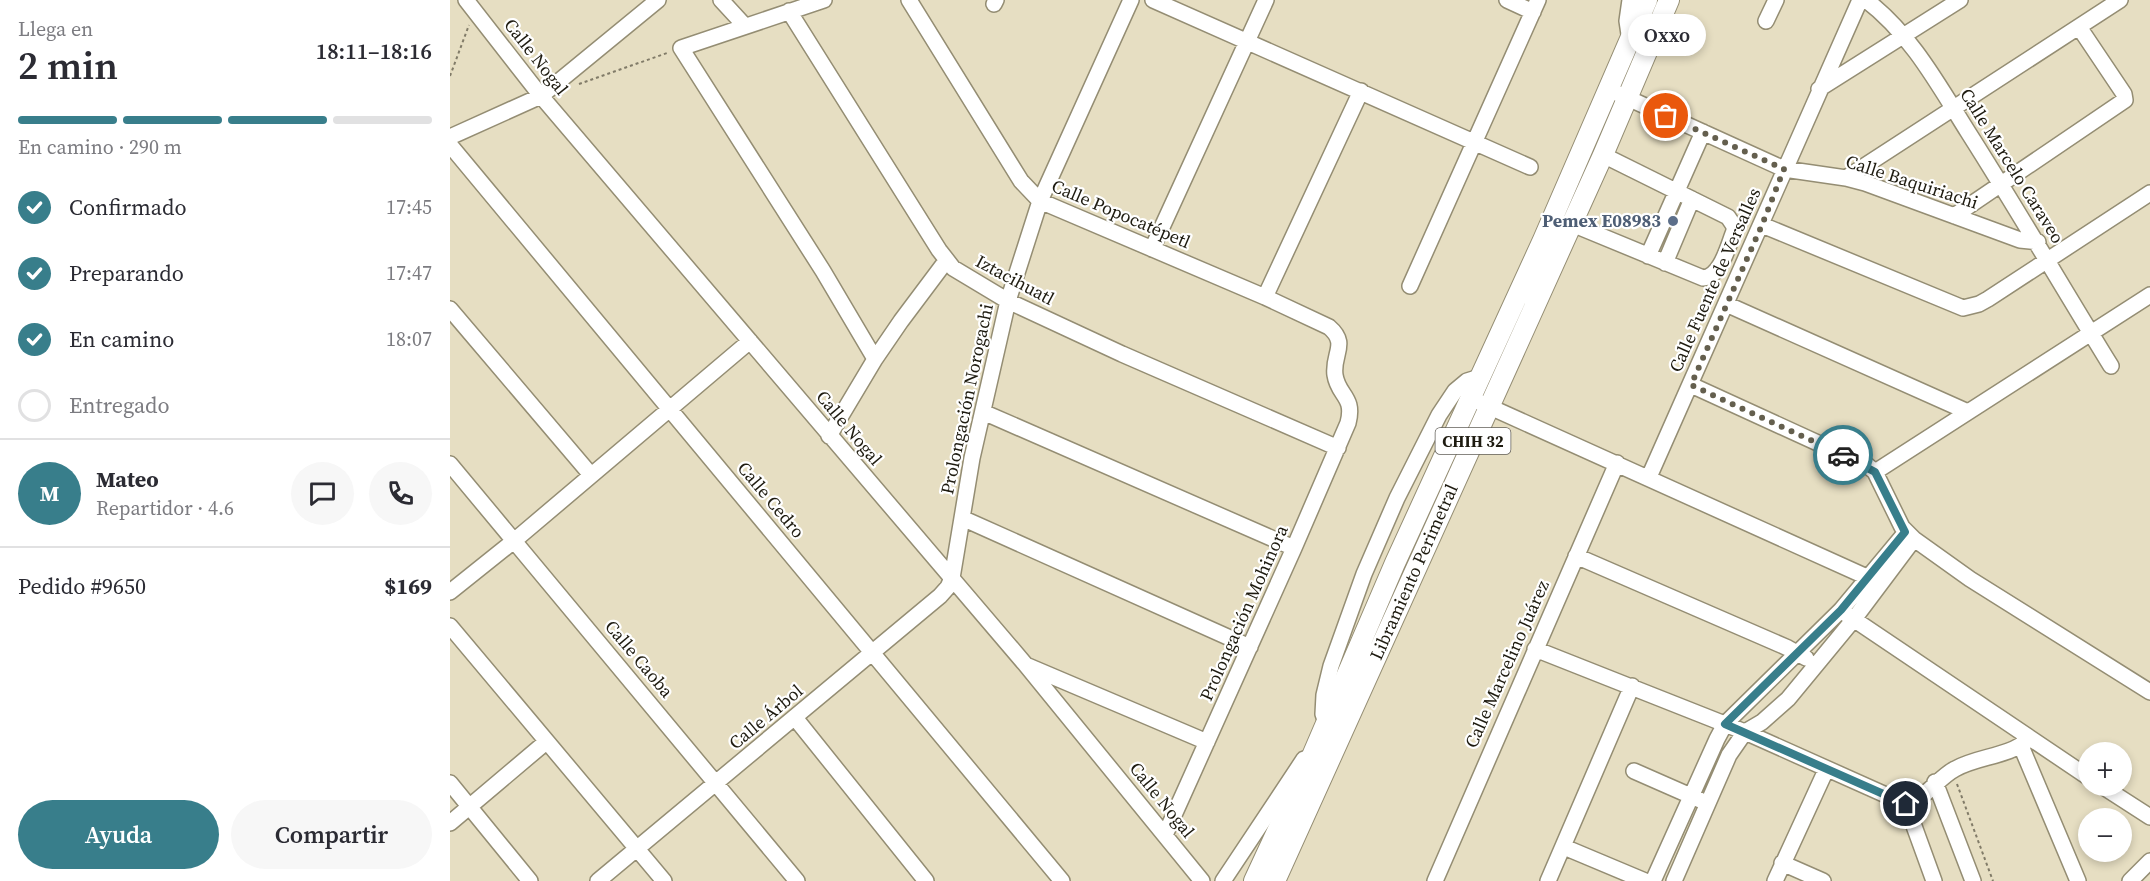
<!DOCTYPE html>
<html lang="es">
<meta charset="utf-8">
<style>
:root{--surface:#fff;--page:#f7f7f7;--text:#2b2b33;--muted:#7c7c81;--line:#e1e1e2;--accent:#387e8b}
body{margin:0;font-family:"Source Serif 4",serif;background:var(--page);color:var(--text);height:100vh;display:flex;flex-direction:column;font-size:22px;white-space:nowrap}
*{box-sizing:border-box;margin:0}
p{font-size:20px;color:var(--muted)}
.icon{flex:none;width:33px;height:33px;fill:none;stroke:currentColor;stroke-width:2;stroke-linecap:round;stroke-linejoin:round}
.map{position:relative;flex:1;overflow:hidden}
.details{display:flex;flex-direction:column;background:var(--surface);width:450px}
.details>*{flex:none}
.controls{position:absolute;left:1628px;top:742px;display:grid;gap:12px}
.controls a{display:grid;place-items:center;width:54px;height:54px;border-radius:50%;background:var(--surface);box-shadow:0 3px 9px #0003;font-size:30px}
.pin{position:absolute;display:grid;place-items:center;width:51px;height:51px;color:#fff;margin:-26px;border:3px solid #fff;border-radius:50%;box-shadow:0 2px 6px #0007}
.courier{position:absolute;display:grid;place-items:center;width:60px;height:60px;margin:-30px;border:4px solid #387e8b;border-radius:50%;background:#fff;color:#222;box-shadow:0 2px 8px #0007}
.bubble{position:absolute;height:42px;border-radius:21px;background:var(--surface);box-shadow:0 3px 9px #0003;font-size:20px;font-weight:600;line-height:42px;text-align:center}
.headline em{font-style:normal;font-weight:600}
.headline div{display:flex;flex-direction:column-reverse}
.headline{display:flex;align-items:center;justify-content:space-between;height:102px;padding:0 18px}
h1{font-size:39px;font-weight:600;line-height:45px}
.bar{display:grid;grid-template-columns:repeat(4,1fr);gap:9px 6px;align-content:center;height:72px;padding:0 18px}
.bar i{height:8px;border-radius:4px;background:var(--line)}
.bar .on{background:var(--accent)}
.bar p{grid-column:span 4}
.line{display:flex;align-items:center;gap:15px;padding:0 18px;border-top:2px solid var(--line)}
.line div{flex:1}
.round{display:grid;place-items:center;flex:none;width:63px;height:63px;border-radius:32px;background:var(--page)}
ol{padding:0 18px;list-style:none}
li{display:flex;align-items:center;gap:18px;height:66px}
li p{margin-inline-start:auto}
li .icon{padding:6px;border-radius:50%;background:var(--accent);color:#fff;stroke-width:4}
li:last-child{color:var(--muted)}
li i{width:33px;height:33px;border:3px solid var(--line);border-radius:50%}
.button{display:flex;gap:12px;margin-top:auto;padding:12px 18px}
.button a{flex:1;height:69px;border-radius:36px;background:var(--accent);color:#fff;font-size:24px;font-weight:600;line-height:69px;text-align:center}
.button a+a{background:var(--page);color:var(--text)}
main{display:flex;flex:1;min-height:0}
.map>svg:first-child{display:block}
</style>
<main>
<section class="details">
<div class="headline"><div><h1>2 min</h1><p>Llega en</p></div><em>18:11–18:16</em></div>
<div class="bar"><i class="on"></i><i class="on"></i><i class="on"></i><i></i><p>En camino · 290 m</p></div>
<ol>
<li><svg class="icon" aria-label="check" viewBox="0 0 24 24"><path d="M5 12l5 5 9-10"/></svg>Confirmado<p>17:45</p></li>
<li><svg class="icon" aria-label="check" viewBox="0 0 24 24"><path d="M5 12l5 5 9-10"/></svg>Preparando<p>17:47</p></li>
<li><svg class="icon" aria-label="check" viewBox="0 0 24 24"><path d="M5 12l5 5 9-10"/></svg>En camino<p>18:07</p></li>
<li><i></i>Entregado</li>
</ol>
<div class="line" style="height:108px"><b class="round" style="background:var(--accent);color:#fff">M</b><div><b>Mateo</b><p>Repartidor · 4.6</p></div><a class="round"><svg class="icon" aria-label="chat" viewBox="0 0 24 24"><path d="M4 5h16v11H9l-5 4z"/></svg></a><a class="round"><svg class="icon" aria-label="phone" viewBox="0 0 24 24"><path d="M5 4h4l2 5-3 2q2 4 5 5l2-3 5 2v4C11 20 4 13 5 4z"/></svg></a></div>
<div class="line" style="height:78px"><div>Pedido #9650</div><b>$169</b></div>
<div class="button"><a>Ayuda</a><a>Compartir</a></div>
</section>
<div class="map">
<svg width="1700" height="881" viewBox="0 0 1700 881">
<rect width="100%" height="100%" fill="#e6dec2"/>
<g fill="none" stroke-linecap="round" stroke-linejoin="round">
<g stroke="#948d73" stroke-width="18">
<path id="minor" d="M16 0 91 96 575 664 752 881
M271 0 295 26
M374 0 231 48 373 271 425 359
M459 0 571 181 590 201 815 297 879 327C899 344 882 354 885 375 888 396 905 396 898 423L844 548 715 835
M703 0 1080 167
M1057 0 1083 12
M1180 0 1177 21 1180 41
M1416 0C1461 34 1489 86 1518 132 1567 209 1613 288 1661 366
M544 4 546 0
M339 11 489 250 503 268 558 301 672 354 888 448
M1316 21 1326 0
M1369 89 1510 0
M1160 90 1334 169 1396 178 1415 183 1570 240 1588 242
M0 137 91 96 208 0
M0 145 612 881
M1396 178 1670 0
M1504 216 1675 100 1674 94 1629 27
M1122 224 1253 278C1271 277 1278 246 1284 231V226L1278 217 1153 155
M1312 225 1513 308 1529 304 1538 299 1700 193
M702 249 816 0
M1198 256 1253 132
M1215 263 1242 199
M960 286 1088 0
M815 297 911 91
M1276 304 1518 412
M0 309 141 475
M1241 385 1418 466 1425 472 1452 527 1464 539 1520 579 1700 692
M1029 402 1419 578
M533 412 844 548
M379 436 425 359 451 321 496 261
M0 464 347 881
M1425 472 1700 295
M1199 477 1410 0
M512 518 800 647
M1126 556 1338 648 1356 658
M0 592 65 540 300 341
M1396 614 1638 777
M0 626 214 881
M1085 649 1295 732 1456 804
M578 666 757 742
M346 719 476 881
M876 723 873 714 874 695 881 666 914 574 947 498 989 415 1005 391 1017 381 1030 377
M1571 746 1628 881
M1184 771 1250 800
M1485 782 1523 881
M0 783 80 881
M1652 786 1700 817
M1456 804C1472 802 1489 777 1505 769 1528 756 1558 757 1578 740
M1456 804 1484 881
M0 823 96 742
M1114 847 1195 881
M1332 863 1373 881
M148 881 490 596 498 587 502 578 522 458 558 301 590 201 681 0
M773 881 854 759
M985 881 1167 463
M1098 881 1182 686
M1203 881 1267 739 1275 724 1391 610 1456 532
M1224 881 1279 755 1295 732 1312 722 1338 699 1404 619 1464 539
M1325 881 1376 770
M1680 881 1700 861"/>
</g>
<g stroke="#948d73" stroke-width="22">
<path id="major" d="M804 881 862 756 945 563 1093 240 1197 0
M825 881 1153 155 1219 0"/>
</g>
<path stroke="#817b68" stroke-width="2" stroke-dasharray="3 3" stroke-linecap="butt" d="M0 76 19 25
M129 84 217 53
M1507 784 1543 881"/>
<use href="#minor" stroke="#fff" stroke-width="15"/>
<use href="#major" stroke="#fff" stroke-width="20"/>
</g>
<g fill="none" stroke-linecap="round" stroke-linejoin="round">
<path stroke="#645f4e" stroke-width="6" stroke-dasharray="0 10.8" d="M1216 116 1334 169 1312 225 1241 385 1393 455"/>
<path stroke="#387e8b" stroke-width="8" d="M1393 455 1425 472 1455 532 1391 610 1275 724 1456 804"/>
</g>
<circle fill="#5c6f8a" stroke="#fff" stroke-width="2" cx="1223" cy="221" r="6"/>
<g text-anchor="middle" stroke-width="4.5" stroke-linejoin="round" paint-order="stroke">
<rect fill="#fff" stroke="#625f58" stroke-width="1.5" x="985.5" y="428" width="75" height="26" rx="4.5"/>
<g font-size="16" font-weight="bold" fill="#1e1b10">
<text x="1023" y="447">CHIH 32</text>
</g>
<g font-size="18" fill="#1e1b10" stroke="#fff">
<text transform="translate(86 57) rotate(52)" y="6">Calle Nogal</text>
<text transform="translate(1562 166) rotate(58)" y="6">Calle Marcelo Caraveo</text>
<text transform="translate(1462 182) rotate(18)" y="6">Calle Baquiriachi</text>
<text transform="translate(671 214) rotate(23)" y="6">Calle Popocatépetl</text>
<text transform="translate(565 280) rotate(28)" y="6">Iztacihuatl</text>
<text transform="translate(1265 280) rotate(-66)" y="6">Calle Fuente de Versalles</text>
<text transform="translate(517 399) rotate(-78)" y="6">Prolongación Norogachi</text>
<text transform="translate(399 428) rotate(50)" y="6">Calle Nogal</text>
<text transform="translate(321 500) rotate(50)" y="6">Calle Cedro</text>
<text transform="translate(964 572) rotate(-66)" y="6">Libramiento Perimetral</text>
<text transform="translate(794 613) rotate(-66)" y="6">Prolongación Mohinora</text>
<text transform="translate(189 659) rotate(50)" y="6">Calle Caoba</text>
<text transform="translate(1057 664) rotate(-66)" y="6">Calle Marcelino Juárez</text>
<text transform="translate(316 717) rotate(-40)" y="6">Calle Árbol</text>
<text transform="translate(712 800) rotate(51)" y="6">Calle Nogal</text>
</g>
<g font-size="18" font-weight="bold" fill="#4e5e75" stroke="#fff" text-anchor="end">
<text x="1211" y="227">Pemex E08983</text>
</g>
</g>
</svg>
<div class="controls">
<a>+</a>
<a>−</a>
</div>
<div class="pin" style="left:1216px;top:116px;background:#ea580c"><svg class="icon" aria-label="bag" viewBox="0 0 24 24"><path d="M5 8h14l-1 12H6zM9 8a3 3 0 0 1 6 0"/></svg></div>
<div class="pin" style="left:1456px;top:804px;background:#1f2937"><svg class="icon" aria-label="home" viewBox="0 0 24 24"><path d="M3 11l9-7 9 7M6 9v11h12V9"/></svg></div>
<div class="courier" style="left:1393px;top:455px"><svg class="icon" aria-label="car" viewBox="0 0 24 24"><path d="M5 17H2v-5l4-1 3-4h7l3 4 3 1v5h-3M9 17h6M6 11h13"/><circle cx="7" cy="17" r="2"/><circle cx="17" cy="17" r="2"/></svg></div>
<div class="bubble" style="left:1178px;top:14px;width:78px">Oxxo</div>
</div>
</main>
